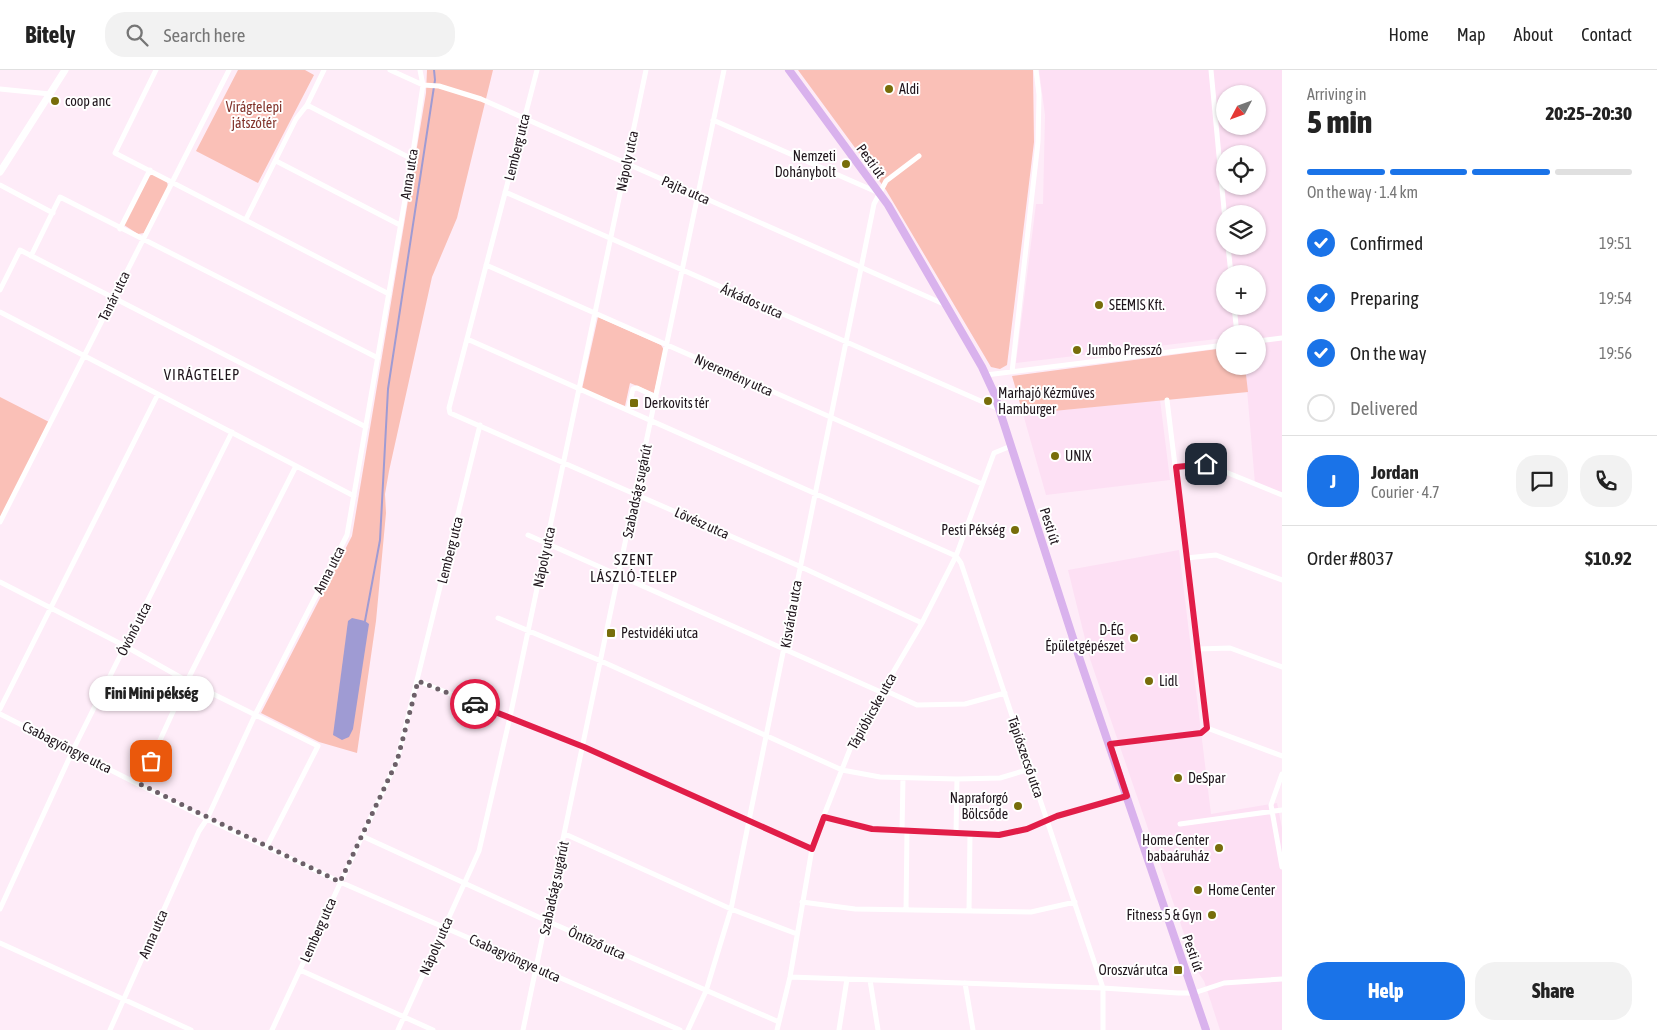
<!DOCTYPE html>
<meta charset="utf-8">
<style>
:root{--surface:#fff;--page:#f2f2f2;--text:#222;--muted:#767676;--line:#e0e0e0;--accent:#1a73e8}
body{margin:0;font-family:"Asap Condensed",sans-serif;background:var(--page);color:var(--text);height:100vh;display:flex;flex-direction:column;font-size:19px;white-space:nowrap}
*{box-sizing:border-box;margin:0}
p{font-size:16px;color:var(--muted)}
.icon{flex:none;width:28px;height:28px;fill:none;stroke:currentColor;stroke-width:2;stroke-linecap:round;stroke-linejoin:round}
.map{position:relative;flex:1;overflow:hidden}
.side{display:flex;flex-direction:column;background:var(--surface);width:375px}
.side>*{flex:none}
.needle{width:32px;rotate:229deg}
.controls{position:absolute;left:1216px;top:15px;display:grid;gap:10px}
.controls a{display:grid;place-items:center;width:50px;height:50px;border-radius:50%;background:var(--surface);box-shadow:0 1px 4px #0004;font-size:25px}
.pin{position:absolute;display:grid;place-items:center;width:42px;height:42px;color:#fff;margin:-21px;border-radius:10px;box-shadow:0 2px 8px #0006}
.courier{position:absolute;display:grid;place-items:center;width:50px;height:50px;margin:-25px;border:4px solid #e11d48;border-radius:50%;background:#fff;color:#222;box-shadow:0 1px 6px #0007}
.bubble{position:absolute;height:35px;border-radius:18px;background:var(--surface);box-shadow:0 1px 4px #0004;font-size:16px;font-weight:800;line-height:35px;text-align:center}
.summary em{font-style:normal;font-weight:800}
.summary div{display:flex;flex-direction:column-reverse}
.summary{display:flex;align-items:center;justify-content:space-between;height:85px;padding:0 25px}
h1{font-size:32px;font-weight:800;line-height:38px}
.bar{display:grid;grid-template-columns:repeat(4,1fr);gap:8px 5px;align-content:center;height:60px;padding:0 25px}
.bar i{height:6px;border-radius:4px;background:var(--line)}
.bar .selected{background:var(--accent)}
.bar p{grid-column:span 4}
.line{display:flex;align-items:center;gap:12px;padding:0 25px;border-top:1px solid var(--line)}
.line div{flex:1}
.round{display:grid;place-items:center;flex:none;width:52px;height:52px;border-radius:20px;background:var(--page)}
ol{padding:0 25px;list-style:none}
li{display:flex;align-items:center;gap:15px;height:55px}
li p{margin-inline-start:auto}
li .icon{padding:5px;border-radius:50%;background:var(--accent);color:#fff;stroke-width:4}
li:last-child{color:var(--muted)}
li i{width:28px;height:28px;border:2px solid var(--line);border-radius:50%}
.primary-button{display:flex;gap:10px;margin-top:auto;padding:10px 25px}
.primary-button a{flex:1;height:58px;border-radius:20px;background:var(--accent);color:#fff;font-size:20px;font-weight:800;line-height:58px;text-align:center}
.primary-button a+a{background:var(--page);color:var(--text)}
header{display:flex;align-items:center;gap:30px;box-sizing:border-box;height:70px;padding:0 25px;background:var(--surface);border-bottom:1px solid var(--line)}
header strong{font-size:24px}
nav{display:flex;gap:28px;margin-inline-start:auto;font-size:18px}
.search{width:350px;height:45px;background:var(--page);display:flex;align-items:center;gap:12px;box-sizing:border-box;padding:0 18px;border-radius:20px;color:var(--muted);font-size:19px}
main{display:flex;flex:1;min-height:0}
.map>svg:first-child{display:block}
</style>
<header>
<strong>Bitely</strong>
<div class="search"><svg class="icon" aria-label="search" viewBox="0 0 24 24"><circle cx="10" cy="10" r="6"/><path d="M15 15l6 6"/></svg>Search here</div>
<nav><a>Home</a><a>Map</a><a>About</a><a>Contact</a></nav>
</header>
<main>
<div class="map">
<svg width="1282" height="960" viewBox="0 0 1282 960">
<rect width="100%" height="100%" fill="#feecf8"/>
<path fill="#fde0f4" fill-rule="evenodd" d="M1039 0H1282V425L1255 414 1245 296H1258V264H1225V268L1016 293 1036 134H1043L1045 45ZM1225 24H1258V56H1225ZM1225 84H1258V116H1225ZM1225 144H1258V176H1225ZM1225 204H1258V236H1225Z
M1160 330 1170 410 1046 425 1023 344Z
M1179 480 1211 744 1277 733 1282 758V960H1220L1204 911 1196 899 1090 589 1068 500Z"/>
<path fill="#fac0b7" d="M238 0H305L314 5 258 113 196 81Z
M427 0H493L457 148 432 207 389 401 385 424 386 443 376 551 357 683 319 672 261 643 352 466 426 23Z
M798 0H1033L1034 72 1007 295 1000 299 991 297 886 120Z
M153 104 167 112 168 117 144 163 138 164 124 155 149 106Z
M598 247 661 275 664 280 654 323 630 313 625 336 582 319Z
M1225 278V296H1245L1248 322 1023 344 1012 306Z
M0 327 51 353 0 452Z"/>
<path fill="#9f9bd3" d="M352 548 365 551 369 554 353 659 349 667 342 670 333 665 348 551Z"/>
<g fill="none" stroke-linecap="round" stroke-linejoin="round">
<path stroke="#9f9bd3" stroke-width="2" d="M365 551 380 470 388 319 435 10 434 0"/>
<path stroke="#fff" stroke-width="5" d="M156 0 115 83 389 224
M390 0 423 15 439 16 481 29 946 235
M537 0 449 338 450 343 799 496 922 553
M1211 0 1225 150
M0 19 50 24
M307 35 412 89
M713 50 879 123
M276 91 400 155
M0 115 53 143
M505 122 999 339
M246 149 296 49 307 35 324 0
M120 159 150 100
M1228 176 1231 204
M31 186 60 127 378 288
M486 195 982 414
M0 220 20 180 366 357
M1234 236 1237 264
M0 242 354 426
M467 269 956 486 961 493 1103 918V960
M1258 271 1282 268
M1012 302 1038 72 1039 25 1036 0
M986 305 1225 275
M1167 330 1207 658
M628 340 633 319 637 318 656 327
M1176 397 1206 394 1282 425
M0 452 229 0
M528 465 883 623
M1186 488 1216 485 1282 510
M0 512 125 576 187 611 318 676 267 776
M498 548 601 591 842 700 880 707 957 709 1000 708 1030 699
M1198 579 1230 578 1282 597
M418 611 584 677 812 779
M884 620 917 635 965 634 1005 623
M0 639 158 324
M0 644 207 749 340 812 680 960
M1207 658 1282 686
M1110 674 1201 663 1207 658
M1282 704 1271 735 1282 797
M140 714 187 611 296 396
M824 747 871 759 999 765 1027 759 1057 746 1127 726
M1180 754 1282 740
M902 761 903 708
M956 763 957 709
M565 764 731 839 797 864
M362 766 547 851 779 952
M802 832 855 839 1031 842 1075 832
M0 839 73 680 232 362
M906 840 907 761
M969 841 970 764
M0 873 191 960
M300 900 433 960
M790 907 1103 918 1178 923H1194L1224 913 1282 909
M870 910 878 960
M965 913 973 960
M110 960 199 761 207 749 255 645 347 465 412 89 423 15 420 0
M272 960 397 691 480 355
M398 960 479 781 510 647 646 0
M523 960 724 0
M688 960 706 921 731 839 874 134 886 111 919 86
M777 960 790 907 813 773 854 669 922 553 956 486 994 383 1011 376
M839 960 847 909"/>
<path stroke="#fff" stroke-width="7" d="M0 102 65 0"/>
<path stroke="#d9b2ed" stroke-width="8" d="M789 0 888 135 982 297 994 323 1081 593 1206 960"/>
</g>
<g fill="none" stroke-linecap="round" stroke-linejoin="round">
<path stroke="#6d6069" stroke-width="5" stroke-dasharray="0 9" d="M151 691 140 714 340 812 397 691 418 611 475 634"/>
<path stroke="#e11d48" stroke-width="6" d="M475 634 584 677 812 779 824 747 872 759 999 765 1027 759 1057 746 1127 726 1110 674 1201 663 1207 658 1176 397 1206 394"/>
</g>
<g fill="#776d0a" stroke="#fff" stroke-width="2">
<circle cx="889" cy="19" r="5"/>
<circle cx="55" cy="31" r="5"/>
<circle cx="846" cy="94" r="5"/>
<circle cx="1099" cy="235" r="5"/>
<circle cx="1077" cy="280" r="5"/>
<circle cx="988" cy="331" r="5"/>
<rect x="629" y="328" width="10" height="10" rx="2.5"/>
<circle cx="1055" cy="386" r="5"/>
<circle cx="1015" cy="460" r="5"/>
<rect x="606" y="558" width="10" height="10" rx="2.5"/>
<circle cx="1134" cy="568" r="5"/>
<circle cx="1149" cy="611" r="5"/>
<circle cx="1178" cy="708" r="5"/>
<circle cx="1018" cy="736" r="5"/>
<circle cx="1219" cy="778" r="5"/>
<circle cx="1198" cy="820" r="5"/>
<circle cx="1212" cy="845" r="5"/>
<rect x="1173" y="895" width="10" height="10" rx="2.5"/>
</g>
<g text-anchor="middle" stroke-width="4" stroke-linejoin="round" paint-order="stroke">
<g font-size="14" fill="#1f151c" stroke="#fff" text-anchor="start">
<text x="899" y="24">Aldi</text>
<text x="65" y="36">coop anc</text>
<text x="836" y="91" text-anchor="end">Nemzeti<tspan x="836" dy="16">Dohánybolt</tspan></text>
<text x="1109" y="240">SEEMIS Kft.</text>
<text x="1087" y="285">Jumbo Presszó</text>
<text x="998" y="328">Marhajó Kézműves<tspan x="998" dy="16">Hamburger</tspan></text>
<text x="644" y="338">Derkovits tér</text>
<text x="1065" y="391">UNIX</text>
<text x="1005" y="465" text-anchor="end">Pesti Pékség</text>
<text x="1124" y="565" text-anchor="end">D-ÉG<tspan x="1124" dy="16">Épületgépészet</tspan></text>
<text x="621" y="568">Pestvidéki utca</text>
<text x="1159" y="616">Lidl</text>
<text x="1188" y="713">DeSpar</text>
<text x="1008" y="733" text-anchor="end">Napraforgó<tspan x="1008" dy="16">Bölcsőde</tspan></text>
<text x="1209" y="775" text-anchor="end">Home Center<tspan x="1209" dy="16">babaáruház</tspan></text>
<text x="1208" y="825">Home Center</text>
<text x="1202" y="850" text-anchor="end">Fitness 5 &amp; Gyn</text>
<text x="1168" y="905" text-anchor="end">Oroszvár utca</text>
</g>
<g font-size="14" fill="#82342c" stroke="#fff">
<text x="254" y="42">Virágtelepi<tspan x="254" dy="16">játszótér</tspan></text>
</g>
<g font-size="14" fill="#1f151c" stroke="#fff">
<text transform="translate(517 77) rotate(-76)" y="5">Lemberg utca</text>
<text transform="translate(627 91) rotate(-78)" y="5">Nápoly utca</text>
<text transform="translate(871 91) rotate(54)" y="5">Pesti út</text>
<text transform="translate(409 104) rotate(-81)" y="5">Anna utca</text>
<text transform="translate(686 120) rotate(24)" y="5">Pajta utca</text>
<text transform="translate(114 226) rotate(-64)" y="5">Tanár utca</text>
<text transform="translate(752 231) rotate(24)" y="5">Árkádos utca</text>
<text transform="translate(734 305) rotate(24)" y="5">Nyeremény utca</text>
<text transform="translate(637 421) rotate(-78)" y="5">Szabadság sugárút</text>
<text transform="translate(702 453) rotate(24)" y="5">Lövész utca</text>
<text transform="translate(1050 456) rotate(72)" y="5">Pesti út</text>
<text transform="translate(450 480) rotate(-76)" y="5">Lemberg utca</text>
<text transform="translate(544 487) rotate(-78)" y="5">Nápoly utca</text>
<text transform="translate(329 500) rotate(-63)" y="5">Anna utca</text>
<text transform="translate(791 544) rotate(-80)" y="5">Kisvárda utca</text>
<text transform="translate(134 559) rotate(-63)" y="5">Óvónő utca</text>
<text transform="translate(872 641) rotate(-61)" y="5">Tápióbicske utca</text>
<text transform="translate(67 677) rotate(27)" y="5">Csabagyöngye utca</text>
<text transform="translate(1026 687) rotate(71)" y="5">Tápiószecső utca</text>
<text transform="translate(554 818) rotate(-78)" y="5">Szabadság sugárút</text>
<text transform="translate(318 860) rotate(-66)" y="5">Lemberg utca</text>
<text transform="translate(153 864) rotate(-66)" y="5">Anna utca</text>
<text transform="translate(597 873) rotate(24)" y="5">Öntöző utca</text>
<text transform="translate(436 876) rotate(-66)" y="5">Nápoly utca</text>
<text transform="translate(1193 883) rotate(71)" y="5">Pesti út</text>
<text transform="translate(515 888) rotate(24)" y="5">Csabagyöngye utca</text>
</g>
<g font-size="15" letter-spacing="1" fill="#1f151c" stroke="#fff">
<text x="202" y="310">VIRÁGTELEP</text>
<text x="634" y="495">SZENT<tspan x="634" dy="17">LÁSZLÓ-TELEP</tspan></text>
</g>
</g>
</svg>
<div class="controls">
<a><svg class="needle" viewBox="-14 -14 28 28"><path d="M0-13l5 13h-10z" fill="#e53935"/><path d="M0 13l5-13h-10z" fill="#767676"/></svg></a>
<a><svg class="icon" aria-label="locate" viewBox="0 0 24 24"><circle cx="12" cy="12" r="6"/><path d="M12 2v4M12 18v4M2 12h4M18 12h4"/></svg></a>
<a><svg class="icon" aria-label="layers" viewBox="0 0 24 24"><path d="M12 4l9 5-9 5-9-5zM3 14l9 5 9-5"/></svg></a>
<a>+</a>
<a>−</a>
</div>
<div class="pin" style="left:151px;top:691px;background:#ea580c"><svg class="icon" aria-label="bag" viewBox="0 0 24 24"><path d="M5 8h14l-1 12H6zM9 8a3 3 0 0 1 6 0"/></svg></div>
<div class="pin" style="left:1206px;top:394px;background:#1f2937"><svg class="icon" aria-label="home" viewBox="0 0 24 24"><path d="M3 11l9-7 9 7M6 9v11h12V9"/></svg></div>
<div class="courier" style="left:475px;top:634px"><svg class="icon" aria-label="car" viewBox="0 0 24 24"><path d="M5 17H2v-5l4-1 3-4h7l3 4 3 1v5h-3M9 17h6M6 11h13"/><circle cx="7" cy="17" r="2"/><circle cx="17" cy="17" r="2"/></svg></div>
<div class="bubble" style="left:89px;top:606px;width:125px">Fini Mini pékség</div>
</div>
<section class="side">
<div class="summary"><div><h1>5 min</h1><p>Arriving in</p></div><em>20:25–20:30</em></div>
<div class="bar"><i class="selected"></i><i class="selected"></i><i class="selected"></i><i></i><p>On the way · 1.4 km</p></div>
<ol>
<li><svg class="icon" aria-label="check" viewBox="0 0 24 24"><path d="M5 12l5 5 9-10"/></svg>Confirmed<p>19:51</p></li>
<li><svg class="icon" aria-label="check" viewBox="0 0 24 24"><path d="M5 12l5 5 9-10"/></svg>Preparing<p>19:54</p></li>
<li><svg class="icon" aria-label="check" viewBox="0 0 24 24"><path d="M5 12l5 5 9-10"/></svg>On the way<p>19:56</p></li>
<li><i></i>Delivered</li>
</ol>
<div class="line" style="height:90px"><b class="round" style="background:var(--accent);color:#fff">J</b><div><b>Jordan</b><p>Courier · 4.7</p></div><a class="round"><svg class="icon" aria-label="chat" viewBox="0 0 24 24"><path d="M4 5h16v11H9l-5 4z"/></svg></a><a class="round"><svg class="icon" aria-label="phone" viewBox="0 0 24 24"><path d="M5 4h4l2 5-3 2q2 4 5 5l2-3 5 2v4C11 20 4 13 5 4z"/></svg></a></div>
<div class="line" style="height:65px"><div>Order #8037</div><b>$10.92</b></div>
<div class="primary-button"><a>Help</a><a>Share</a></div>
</section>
</main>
